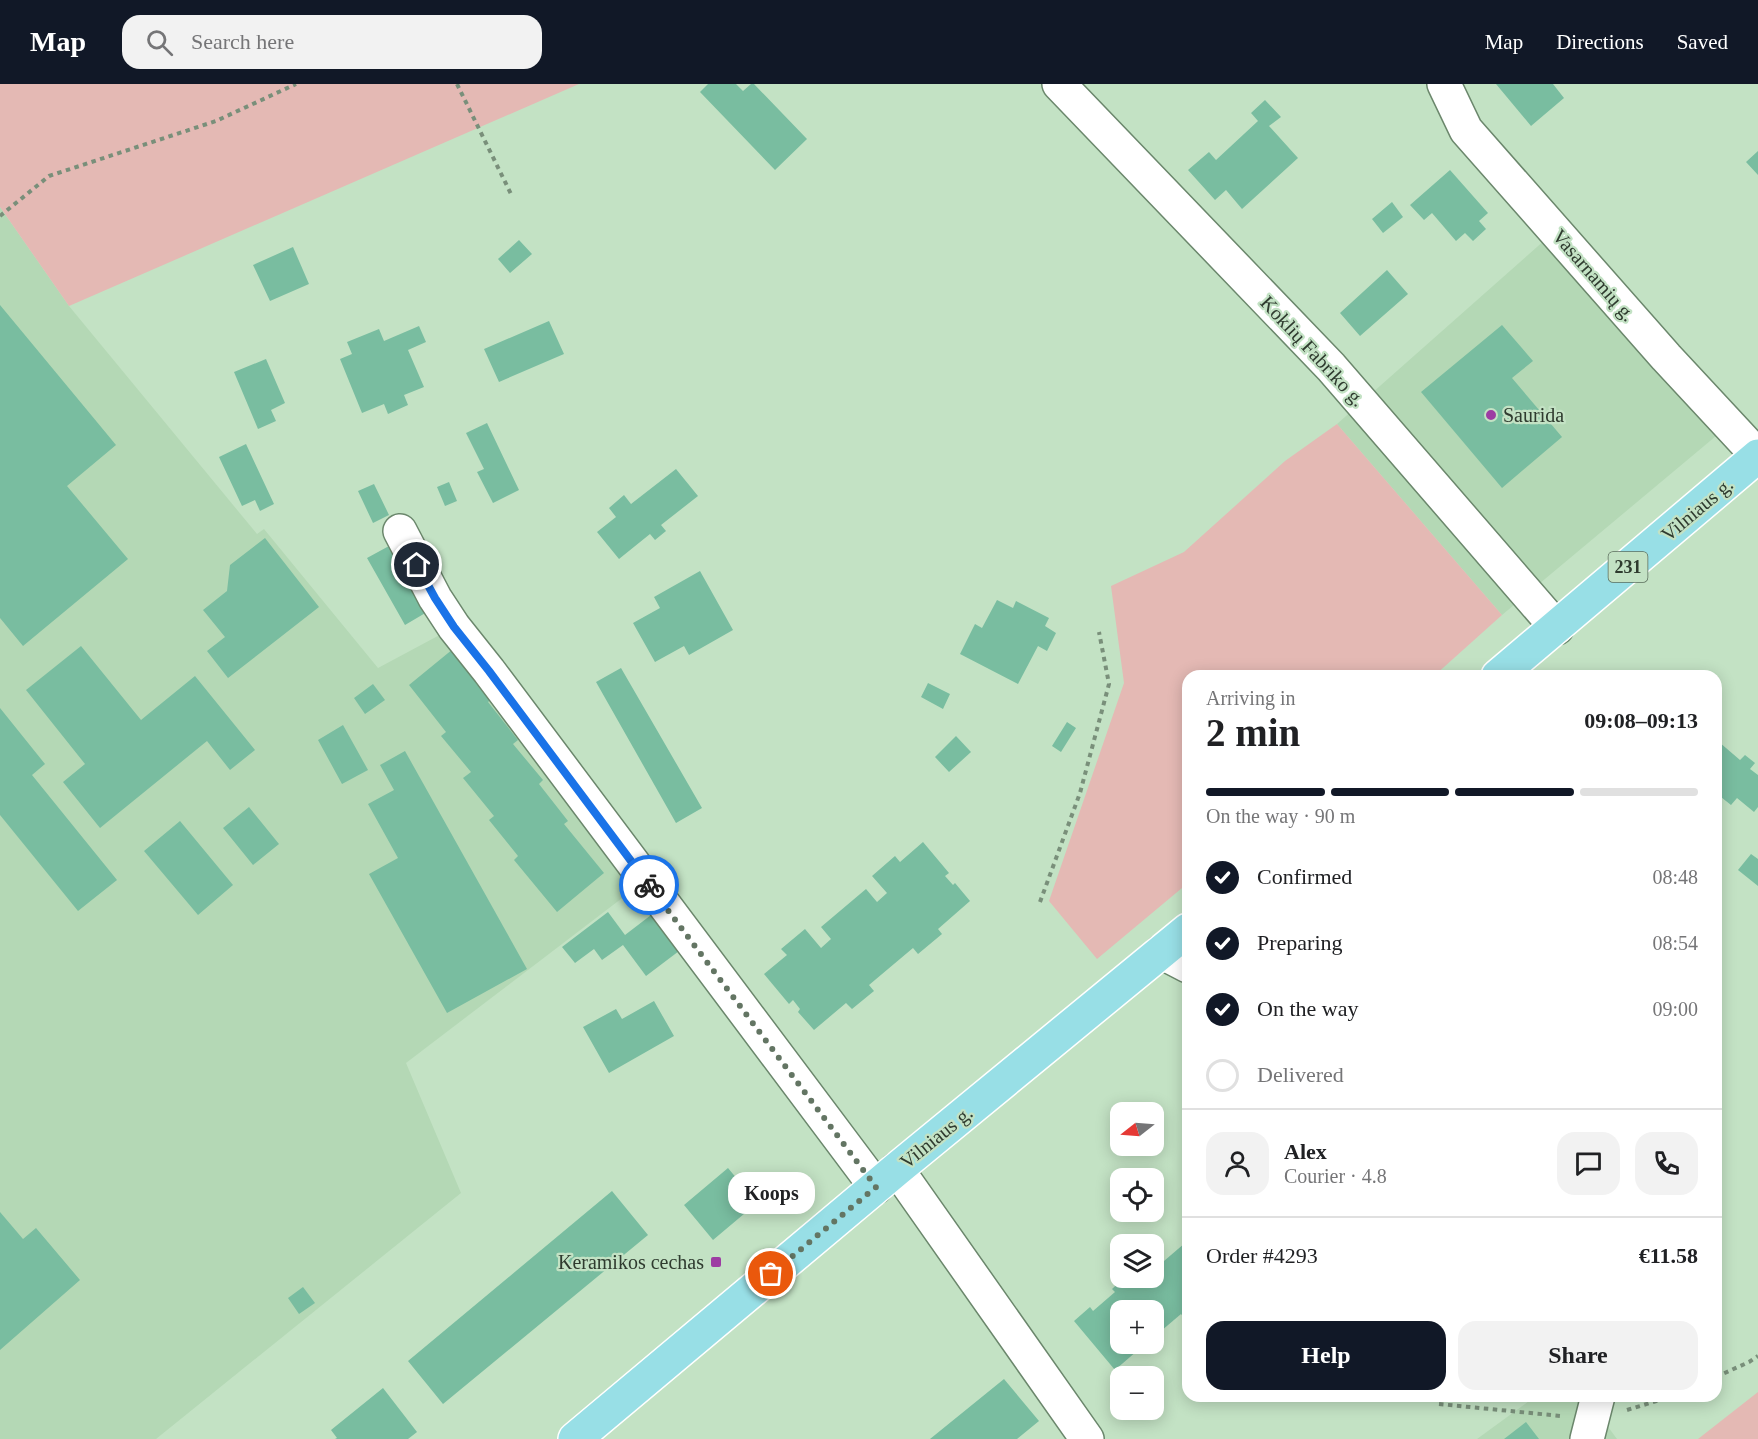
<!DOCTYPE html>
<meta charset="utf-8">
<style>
:root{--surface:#fff;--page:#f2f2f2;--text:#202124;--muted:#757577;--line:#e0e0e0;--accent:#111827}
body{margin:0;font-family:Georgia,serif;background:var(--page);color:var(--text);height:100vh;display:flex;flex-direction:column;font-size:22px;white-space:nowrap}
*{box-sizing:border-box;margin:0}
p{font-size:20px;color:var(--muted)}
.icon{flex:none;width:33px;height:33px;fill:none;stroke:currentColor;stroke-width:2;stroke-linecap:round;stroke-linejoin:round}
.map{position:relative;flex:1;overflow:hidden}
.panel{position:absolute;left:1182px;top:586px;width:540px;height:732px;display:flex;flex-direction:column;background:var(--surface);border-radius:18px;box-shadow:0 3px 15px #0003}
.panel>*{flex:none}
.needle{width:39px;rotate:253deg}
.fabs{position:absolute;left:1110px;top:1018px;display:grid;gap:12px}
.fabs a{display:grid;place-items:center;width:54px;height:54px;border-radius:12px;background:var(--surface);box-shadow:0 3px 15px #0003;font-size:30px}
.pin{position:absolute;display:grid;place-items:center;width:51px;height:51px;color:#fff;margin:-26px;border:3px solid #fff;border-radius:50%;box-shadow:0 2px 6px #0007}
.courier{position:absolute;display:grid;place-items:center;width:60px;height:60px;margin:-30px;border:4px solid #1a73e8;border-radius:50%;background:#fff;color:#222;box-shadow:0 2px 8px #0007}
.bubble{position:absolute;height:42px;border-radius:18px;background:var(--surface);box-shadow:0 3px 15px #0003;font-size:20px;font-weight:600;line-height:42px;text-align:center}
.head em{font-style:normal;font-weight:600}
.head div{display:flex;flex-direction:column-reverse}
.head{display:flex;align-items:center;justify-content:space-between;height:102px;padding:0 24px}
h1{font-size:39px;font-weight:600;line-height:45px}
.bar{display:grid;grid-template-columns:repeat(4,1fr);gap:9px 6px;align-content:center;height:72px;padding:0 24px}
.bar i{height:8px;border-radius:4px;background:var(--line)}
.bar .current{background:var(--accent)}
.bar p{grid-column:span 4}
.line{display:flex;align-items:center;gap:15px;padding:0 24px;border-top:2px solid var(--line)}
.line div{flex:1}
.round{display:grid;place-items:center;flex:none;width:63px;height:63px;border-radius:18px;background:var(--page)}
ol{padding:0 24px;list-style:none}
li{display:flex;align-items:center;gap:18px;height:66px}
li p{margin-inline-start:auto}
li .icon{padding:6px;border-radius:50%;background:var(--accent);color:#fff;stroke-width:4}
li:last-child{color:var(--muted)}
li i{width:33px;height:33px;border:3px solid var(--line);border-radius:50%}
.cta{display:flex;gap:12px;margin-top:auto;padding:12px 24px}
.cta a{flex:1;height:69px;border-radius:18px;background:var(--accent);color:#fff;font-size:24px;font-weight:600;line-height:69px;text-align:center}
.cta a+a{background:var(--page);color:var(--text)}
header{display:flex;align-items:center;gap:36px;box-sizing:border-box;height:84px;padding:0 30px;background:var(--accent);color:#fff}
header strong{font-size:28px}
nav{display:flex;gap:33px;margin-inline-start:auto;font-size:21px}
.search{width:420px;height:54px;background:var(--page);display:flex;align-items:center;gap:15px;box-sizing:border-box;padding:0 21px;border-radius:18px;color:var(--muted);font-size:22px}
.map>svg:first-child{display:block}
</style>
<header>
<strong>Map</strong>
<div class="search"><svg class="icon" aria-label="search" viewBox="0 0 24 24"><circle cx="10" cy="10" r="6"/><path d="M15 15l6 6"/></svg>Search here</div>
<nav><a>Map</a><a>Directions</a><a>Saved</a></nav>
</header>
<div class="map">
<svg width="1758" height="1355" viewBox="0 0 1758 1355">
<rect width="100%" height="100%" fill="#c3e2c4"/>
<path fill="#b4d8b5" d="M0 123 69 222 257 450 264 445 378 584 449 546 634 805 406 979 461 1109 156 1355H0Z
M1546 155 1716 352 1502 531 1337 340Z
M1536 1312 1586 1313 1617 1355H1477Z"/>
<path fill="#e4b9b4" d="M0 0H579L69 222 0 123Z
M1337 340 1502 531 1434 592H1188V799L1097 875 1049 817 1124 599 1111 502 1184 468 1285 377Z
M1758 1308V1355H1698Z"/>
<path fill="#79bda0" d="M708 0H736L743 7 751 0H754L807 55 775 86 700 8Z
M1496 0H1553L1564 14 1531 42Z
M1265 16 1281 33 1269 42 1298 74 1242 125 1226 106 1215 116 1188 86 1209 68 1216 76 1258 37 1251 29Z
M1758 67V91L1746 78Z
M1450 86 1488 129 1479 137 1486 145 1473 157 1465 149 1456 157 1432 129 1424 136 1410 121Z
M1392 118 1403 133 1383 149 1372 135Z
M519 156 532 170 510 189 498 175Z
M293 163 309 200 270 217 253 181Z
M1387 186 1408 210 1360 252 1340 229Z
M0 221 116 361 67 402 128 475 23 562 0 534Z
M549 237 564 270 499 298 484 265Z
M1502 241 1533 277 1512 294 1562 353 1502 404 1421 308Z
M419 242 426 258 408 266 424 303 404 311 408 321 388 330 384 320 362 329 340 275 352 270 347 258 379 245 384 257Z
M266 275 285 319 271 326 276 337 258 345 234 288Z
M487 339 519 406 493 419 477 388 484 385 466 349Z
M246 360 274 420 260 427 255 416 242 422 219 373Z
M676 385 698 412 661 441 666 447 655 456 650 450 619 475 597 448 616 433 609 424 624 411 631 420Z
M449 398 457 417 445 422 437 403Z
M374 400 389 431 373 439 358 407Z
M265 454 319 523 228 594 207 567 225 553 203 526 227 507 230 481Z
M389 462 427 528 405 541 367 474Z
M700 487 733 546 689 571 684 562 655 578 633 539 660 524 654 513Z
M997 516 1013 524 1016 517 1049 534 1045 542 1056 549 1047 567 1038 562 1018 600 960 570 975 540 982 544Z
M81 562 141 636 195 592 255 666 230 686 207 657 100 744 63 698 85 680 26 606Z
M453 565 493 614 488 618 518 656 513 660 543 696 539 700 568 737 564 740 604 789 557 828 514 776 518 772 489 736 494 732 463 694 471 688 441 652 446 648 409 601Z
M621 584 702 724 676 739 596 598Z
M928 599 950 610 943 625 921 613Z
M373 600 385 616 365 630 354 614Z
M0 624 45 680 32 691 117 796 78 827 0 731Z
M1067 638 1076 644 1061 668 1052 662Z
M343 641 368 686 342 700 318 656Z
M956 652 971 668 949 688 935 673Z
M1719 658 1740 676 1745 671 1755 679 1750 685 1758 691V723L1754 728 1737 714 1731 721 1716 709V701L1719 698 1716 696V662Z
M405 667 527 885 447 929 369 790 398 774 368 720 394 706 380 681Z
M249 723 279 760 253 781 223 744Z
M180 737 233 801 198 831 144 767Z
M923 758 949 789 945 792 953 801 955 799 970 817 938 845 942 850 918 870 913 864 869 901 874 907 852 925 846 919 814 946 798 928 800 925 793 916 789 920 764 890 787 871 781 865 805 845 821 864 831 855 821 843 866 805 877 818 887 809 872 792 895 772 900 778Z
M1751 770 1758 775V802L1738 786Z
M608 828 625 851 655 828 683 864 646 892 623 861 602 876 594 865 575 879 562 863Z
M654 917 674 952 609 989 583 943 616 925 622 935Z
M728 1084 757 1119 713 1156 684 1121Z
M612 1107 648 1151 443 1320 408 1277Z
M0 1128 23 1155 36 1144 80 1196 0 1266Z
M1188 1152V1235L1186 1236 1181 1230 1154 1253V1227H1120V1260H1145L1115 1286 1074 1237 1090 1223 1093 1227 1115 1208 1112 1205 1124 1194H1154V1179L1160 1173 1164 1177 1185 1159 1183 1157Z
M303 1203 315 1219 299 1230 288 1214Z
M1004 1295 1039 1337 1017 1355H930Z
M383 1304 417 1348 408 1355H335L337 1354 331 1346Z
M1526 1338 1539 1355H1504Z"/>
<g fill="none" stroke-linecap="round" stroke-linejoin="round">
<g stroke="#6b876c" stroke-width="36">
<path id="minor" d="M1059 0 1331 283 1557 544
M1444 0 1466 46 1666 273 1758 372
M400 447 435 514 454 543 489 587 876 1103
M1161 868 1188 882
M897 1085 1087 1355
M1587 1355 1598 1312"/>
</g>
<g stroke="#fff" stroke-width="36">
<path id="major" d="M1498 592 1758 372
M575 1355 897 1085 1188 846"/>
</g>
<path stroke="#798f7a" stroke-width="4" stroke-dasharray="4.5 4.5" stroke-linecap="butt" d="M457 0 512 112
M0 132 49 92 216 37 296 0
M1040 818 1080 709 1109 600 1099 548
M1716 1293 1749 1278 1758 1272
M1439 1320 1561 1332
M1627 1326 1673 1312"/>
<use href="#minor" stroke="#fff" stroke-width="33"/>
<use href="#major" stroke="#98dfe6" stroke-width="33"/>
</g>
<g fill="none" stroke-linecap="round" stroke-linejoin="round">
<path stroke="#637563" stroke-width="6" stroke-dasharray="0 10.8" d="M649 801 876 1103 771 1190"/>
<path stroke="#1a73e8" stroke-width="8" d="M417 481 435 514 454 543 489 587 649 801"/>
</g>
<g fill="#9d3ca3" stroke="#c3e2c4" stroke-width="2">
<circle cx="1491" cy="331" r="6"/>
<rect x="710" y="1172" width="12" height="12" rx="3"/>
</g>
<g text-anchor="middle" stroke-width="4.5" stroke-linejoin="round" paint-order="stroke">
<rect fill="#c3e2c4" stroke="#5b6d5c" stroke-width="1.5" x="1608.5" y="468" width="39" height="30" rx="4.5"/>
<g font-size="18" font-weight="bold" fill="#2f3b2f">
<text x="1628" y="489">231</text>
</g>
<g font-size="20" fill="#2f3b2f" stroke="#c3e2c4">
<text transform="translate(1594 191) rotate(49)" y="7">Vasarnamių g.</text>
<text transform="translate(1313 267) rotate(47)" y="7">Koklių Fabriko g.</text>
<text transform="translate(1697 425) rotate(-40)" y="7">Vilniaus g.</text>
<text transform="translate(936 1053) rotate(-39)" y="7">Vilniaus g.</text>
</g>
<g font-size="20" fill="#2f3b2f" stroke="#c3e2c4" text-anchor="start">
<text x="1503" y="338">Saurida</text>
<text x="704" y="1185" text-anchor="end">Keramikos cechas</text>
</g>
</g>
</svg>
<div class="fabs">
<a><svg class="needle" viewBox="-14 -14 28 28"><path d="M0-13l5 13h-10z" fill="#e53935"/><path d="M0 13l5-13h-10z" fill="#757577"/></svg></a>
<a><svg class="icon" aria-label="locate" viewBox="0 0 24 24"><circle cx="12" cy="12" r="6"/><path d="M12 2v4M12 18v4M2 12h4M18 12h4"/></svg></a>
<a><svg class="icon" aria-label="layers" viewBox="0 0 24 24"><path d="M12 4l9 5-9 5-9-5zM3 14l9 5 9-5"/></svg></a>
<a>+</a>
<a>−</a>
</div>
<div class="pin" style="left:771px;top:1190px;background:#ea580c"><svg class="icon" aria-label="bag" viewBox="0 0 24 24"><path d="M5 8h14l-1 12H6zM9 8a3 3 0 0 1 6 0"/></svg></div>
<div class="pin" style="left:417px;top:481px;background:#1f2937"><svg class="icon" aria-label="home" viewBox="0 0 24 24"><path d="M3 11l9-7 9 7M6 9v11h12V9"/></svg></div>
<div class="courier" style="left:649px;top:801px"><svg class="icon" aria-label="bike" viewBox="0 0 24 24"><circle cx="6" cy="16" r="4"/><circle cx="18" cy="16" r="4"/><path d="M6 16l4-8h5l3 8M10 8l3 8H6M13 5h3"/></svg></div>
<div class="bubble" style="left:728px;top:1088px;width:87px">Koops</div>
<section class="panel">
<div class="head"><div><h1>2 min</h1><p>Arriving in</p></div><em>09:08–09:13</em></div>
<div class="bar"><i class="current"></i><i class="current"></i><i class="current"></i><i></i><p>On the way · 90 m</p></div>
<ol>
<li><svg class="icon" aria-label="check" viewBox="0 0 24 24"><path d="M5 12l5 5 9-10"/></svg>Confirmed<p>08:48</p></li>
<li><svg class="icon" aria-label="check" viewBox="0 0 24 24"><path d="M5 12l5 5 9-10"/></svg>Preparing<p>08:54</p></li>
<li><svg class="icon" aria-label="check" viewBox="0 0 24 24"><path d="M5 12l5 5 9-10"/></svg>On the way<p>09:00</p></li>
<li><i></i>Delivered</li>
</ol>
<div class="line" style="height:108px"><a class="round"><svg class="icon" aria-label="person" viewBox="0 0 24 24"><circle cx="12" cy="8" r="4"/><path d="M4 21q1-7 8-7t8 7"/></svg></a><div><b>Alex</b><p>Courier · 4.8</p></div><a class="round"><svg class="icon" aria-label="chat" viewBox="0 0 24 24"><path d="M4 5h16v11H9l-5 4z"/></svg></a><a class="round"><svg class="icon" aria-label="phone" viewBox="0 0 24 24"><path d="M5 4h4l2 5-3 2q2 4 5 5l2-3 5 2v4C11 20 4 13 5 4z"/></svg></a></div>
<div class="line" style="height:78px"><div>Order #4293</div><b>€11.58</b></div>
<div class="cta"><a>Help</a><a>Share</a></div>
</section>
</div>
